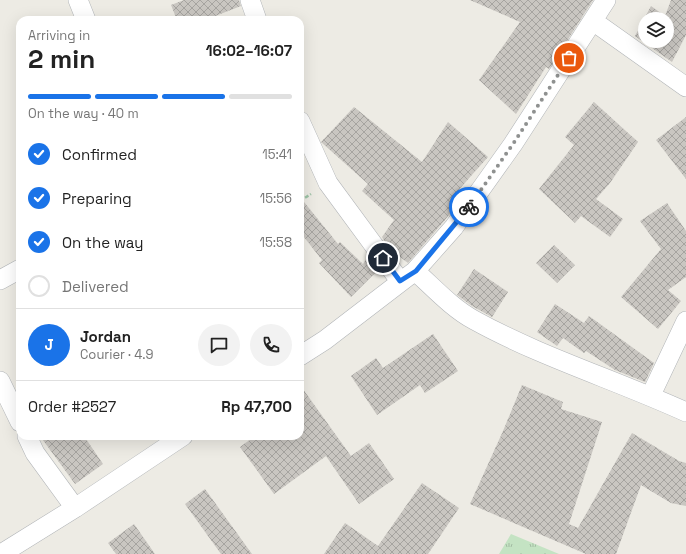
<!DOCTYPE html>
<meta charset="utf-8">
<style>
:root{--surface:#fff;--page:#f2f2f2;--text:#222;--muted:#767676;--line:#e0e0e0;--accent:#1a73e8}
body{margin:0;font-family:"Space Grotesk",sans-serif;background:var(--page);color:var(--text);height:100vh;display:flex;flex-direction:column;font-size:15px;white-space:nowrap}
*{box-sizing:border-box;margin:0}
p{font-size:13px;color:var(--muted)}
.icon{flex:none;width:22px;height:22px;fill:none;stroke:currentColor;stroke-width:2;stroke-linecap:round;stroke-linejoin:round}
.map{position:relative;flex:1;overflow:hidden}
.drawer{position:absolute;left:16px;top:16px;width:288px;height:424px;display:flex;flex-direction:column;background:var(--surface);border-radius:12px;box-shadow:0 4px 16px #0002}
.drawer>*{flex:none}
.controls{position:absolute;left:638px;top:12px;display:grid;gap:8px}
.controls a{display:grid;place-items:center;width:36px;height:36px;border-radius:50%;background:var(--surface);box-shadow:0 4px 16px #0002;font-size:20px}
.pin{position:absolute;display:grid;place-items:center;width:34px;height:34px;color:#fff;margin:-17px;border:2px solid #fff;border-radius:50%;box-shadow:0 1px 4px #0007}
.courier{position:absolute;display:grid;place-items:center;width:40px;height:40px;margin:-20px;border:3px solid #1a73e8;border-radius:50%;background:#fff;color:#222;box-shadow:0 1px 5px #0007}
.summary em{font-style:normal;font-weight:800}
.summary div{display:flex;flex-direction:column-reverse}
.summary{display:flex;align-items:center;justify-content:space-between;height:68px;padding:0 12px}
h1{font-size:26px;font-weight:800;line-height:30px}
.bar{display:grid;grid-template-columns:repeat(4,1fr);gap:6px 4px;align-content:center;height:48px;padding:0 12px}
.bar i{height:5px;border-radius:3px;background:var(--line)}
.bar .active{background:var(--accent)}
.bar p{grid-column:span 4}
.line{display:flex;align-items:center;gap:10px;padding:0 12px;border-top:1px solid var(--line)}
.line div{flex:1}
.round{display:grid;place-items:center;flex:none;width:42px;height:42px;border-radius:21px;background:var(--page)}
ol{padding:0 12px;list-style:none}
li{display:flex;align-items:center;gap:12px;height:44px}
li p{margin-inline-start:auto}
li .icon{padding:4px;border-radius:50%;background:var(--accent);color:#fff;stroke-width:4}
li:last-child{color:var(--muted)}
li i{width:22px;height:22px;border:2px solid var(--line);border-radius:50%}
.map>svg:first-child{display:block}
</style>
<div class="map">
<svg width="686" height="554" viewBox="0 0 686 554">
<defs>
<pattern id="grass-tufts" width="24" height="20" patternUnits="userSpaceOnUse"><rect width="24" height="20" fill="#c4e3c3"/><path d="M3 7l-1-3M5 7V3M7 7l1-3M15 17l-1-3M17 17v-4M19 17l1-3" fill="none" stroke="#a2bba2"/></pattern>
<pattern id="building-cross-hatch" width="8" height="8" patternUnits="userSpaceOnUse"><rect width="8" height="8" fill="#c9c6c1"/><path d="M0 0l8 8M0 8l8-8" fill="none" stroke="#a6a4a0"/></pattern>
</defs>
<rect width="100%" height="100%" fill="#edebe4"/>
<path fill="url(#grass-tufts)" d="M511 534 559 554H499Z"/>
<path fill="url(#building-cross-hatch)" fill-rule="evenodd" d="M184 0H239L241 6 205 20H177L171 5Z
M470 0H593L549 69 546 67 516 114 479 80 520 22Z
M671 0H686V35L672 62 635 36 651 6 665 16ZM645 19H667V41H645Z
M594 102 638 142 610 183 596 199 623 219 610 237 581 216 575 223 539 189 574 145 565 137Z
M354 107 422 162 448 122 488 157 454 195 460 200 445 220 408 263 395 253 394 254 382 237 394 220 362 191 368 184 321 142Z
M686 117V179L656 140Z
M300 197 338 244 340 242 363 264 368 256 378 270 351 297 319 263 322 260 300 232Z
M667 203 686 231V277L668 290 681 301 658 329 621 297 661 249 640 221Z
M554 245 575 265 557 283 536 263Z
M474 269 508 292 492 317 472 306 457 295Z
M555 304 584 323 589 316 654 363 645 382 615 370 586 351 584 353 563 338 557 346 537 332Z
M433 334 458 371 425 393 420 385 377 415 351 376 376 358 383 368Z
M300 385 351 456 369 443 394 479 359 504 326 456 274 494 240 447 255 436H300Z
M522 385 563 402 561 409 602 422 569 524 578 528 632 433 679 461 686 463V506L671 503 641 485 616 554H586L470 504 503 431Z
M40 436H84L103 464 75 484Z
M422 483 459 508 428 554H324L345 523 378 546Z
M205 489 252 554H221L185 504Z
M134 524 155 554H116L108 543Z"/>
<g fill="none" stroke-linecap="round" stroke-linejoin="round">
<g stroke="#b2b5b8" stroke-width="20">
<path id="minor" d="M78 0 86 20
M250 0 257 20
M593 21 686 87
M300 121 328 183 400 281
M415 271C434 288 452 308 474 320 541 357 616 380 686 412
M0 280 20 269
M300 356 325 340 415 271 454 227 513 144 606 0
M0 381 20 422
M651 395 686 321
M27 436 35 453 75 508
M1 554 75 508 183 436"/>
</g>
<path stroke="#9cc3a6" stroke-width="2.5" stroke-dasharray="4 2" stroke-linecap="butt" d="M300 201 311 194"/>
<use href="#minor" stroke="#fff" stroke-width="19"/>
</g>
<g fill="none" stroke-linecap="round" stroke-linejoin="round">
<path stroke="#8f9190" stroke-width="4" stroke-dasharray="0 7.2" d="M469 207 513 144 569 58"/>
<path stroke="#1a73e8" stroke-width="5" d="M383 258 400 281 416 271 469 207"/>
</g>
</svg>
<div class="controls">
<a><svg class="icon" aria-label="layers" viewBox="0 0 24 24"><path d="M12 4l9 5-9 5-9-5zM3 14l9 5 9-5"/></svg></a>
</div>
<div class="pin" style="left:569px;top:58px;background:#ea580c"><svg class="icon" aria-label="bag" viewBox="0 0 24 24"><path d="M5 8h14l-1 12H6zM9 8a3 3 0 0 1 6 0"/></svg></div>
<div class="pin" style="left:383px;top:258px;background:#1f2937"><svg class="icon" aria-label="home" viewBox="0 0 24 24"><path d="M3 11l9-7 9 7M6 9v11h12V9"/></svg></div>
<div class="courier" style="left:469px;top:207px"><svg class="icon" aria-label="bike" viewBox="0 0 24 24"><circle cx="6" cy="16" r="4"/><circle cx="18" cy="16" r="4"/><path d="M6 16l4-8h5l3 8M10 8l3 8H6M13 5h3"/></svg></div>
<section class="drawer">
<div class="summary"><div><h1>2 min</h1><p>Arriving in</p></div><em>16:02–16:07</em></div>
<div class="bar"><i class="active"></i><i class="active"></i><i class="active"></i><i></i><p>On the way · 40 m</p></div>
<ol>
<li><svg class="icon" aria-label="check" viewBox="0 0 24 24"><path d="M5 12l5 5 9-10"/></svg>Confirmed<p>15:41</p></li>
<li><svg class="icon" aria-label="check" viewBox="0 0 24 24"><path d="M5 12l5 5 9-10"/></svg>Preparing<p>15:56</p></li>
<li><svg class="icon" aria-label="check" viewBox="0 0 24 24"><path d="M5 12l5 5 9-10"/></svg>On the way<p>15:58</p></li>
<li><i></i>Delivered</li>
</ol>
<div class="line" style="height:72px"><b class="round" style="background:var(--accent);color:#fff">J</b><div><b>Jordan</b><p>Courier · 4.9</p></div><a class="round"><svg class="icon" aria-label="chat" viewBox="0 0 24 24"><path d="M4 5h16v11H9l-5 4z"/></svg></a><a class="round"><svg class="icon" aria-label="phone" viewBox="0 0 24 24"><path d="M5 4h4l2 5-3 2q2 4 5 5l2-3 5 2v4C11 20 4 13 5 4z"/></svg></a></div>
<div class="line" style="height:52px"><div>Order #2527</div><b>Rp 47,700</b></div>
</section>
</div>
